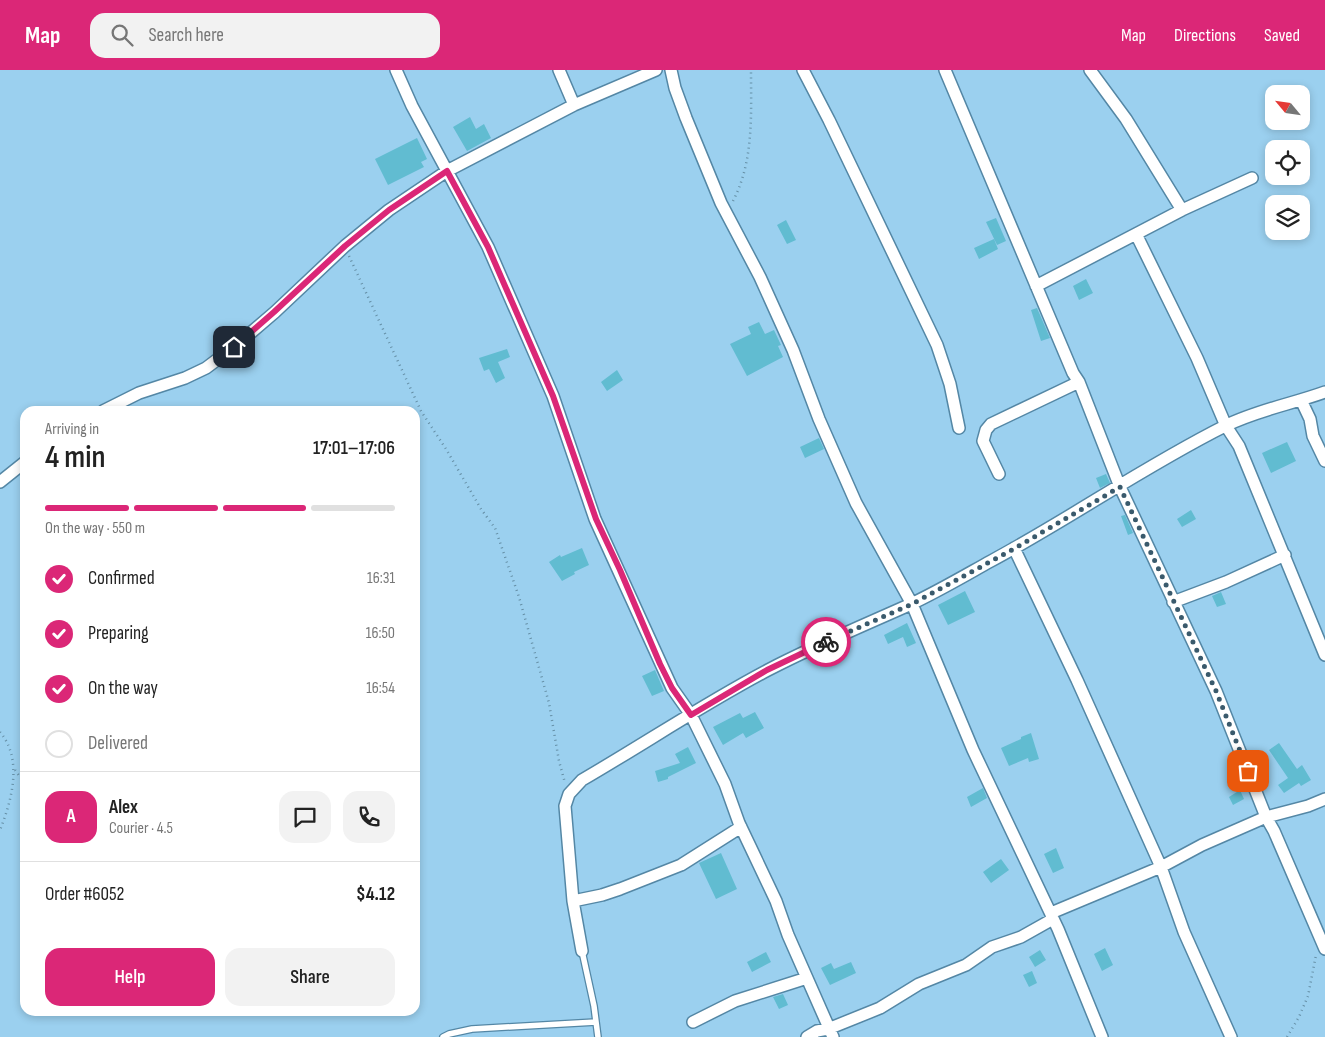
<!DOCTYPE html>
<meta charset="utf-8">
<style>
:root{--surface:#fff;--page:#f2f2f2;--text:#222;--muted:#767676;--line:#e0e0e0;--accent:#db2777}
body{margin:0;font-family:"Sofia Sans Condensed",sans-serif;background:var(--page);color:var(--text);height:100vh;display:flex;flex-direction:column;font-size:19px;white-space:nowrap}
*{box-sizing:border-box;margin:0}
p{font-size:16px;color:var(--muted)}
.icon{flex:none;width:28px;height:28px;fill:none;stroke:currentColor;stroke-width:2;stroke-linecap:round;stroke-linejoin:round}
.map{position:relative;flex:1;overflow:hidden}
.panel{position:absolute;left:20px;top:336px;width:400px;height:610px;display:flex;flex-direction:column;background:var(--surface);border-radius:15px;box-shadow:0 2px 8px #0003}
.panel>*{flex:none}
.needle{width:32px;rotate:299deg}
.controls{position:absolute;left:1265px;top:15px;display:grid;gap:10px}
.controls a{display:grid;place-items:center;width:45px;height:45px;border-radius:10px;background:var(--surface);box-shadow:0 2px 8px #0003;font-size:25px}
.pin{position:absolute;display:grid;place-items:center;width:42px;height:42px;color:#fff;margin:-21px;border-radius:10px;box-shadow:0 2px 8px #0006}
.courier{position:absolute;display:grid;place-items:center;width:50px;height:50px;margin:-25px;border:4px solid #db2777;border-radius:50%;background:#fff;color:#222;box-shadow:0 1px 6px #0007}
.headline em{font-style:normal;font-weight:600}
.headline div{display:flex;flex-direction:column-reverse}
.headline{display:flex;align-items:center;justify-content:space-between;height:85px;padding:0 25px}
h1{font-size:32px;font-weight:600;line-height:38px}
.bar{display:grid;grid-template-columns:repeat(4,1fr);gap:8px 5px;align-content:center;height:60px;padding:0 25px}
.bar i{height:6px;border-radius:4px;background:var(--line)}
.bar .on{background:var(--accent)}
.bar p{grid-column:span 4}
.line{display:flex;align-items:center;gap:12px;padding:0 25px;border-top:1px solid var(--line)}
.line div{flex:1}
.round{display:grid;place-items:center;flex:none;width:52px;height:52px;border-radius:15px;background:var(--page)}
ol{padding:0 25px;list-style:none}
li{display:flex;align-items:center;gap:15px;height:55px}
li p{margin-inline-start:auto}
li .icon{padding:5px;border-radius:50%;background:var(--accent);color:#fff;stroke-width:4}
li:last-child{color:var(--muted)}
li i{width:28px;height:28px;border:2px solid var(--line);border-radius:50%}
.button{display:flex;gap:10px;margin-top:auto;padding:10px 25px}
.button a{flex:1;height:58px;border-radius:15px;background:var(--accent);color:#fff;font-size:20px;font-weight:600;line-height:58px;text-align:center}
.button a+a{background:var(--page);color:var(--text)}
header{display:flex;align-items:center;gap:30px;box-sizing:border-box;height:70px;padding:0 25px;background:var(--accent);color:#fff}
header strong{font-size:24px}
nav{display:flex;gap:28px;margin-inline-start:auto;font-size:18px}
.search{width:350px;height:45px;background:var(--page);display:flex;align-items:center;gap:12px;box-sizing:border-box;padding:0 18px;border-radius:15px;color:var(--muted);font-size:19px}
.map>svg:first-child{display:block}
</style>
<header>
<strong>Map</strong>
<div class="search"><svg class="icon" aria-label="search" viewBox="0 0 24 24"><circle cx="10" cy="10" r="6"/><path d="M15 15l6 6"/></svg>Search here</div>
<nav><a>Map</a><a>Directions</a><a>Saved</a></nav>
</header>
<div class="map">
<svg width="1325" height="967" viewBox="0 0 1325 967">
<rect width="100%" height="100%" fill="#9bd0ef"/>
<path fill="#61bcd1" d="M470 47 476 59 484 54 491 68 467 81 453 57Z
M417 68 427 89 421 92 424 97 388 115 375 89Z
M996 148 1006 171 997 175 986 152Z
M786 150 796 170 787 174 777 155Z
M994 169 998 179 979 189 974 178Z
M1086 209 1093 223 1079 230 1073 216Z
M1037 238 1050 268 1041 271 1031 240Z
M759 252 765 264 774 260 781 275 778 276 783 287 747 306 730 274 751 264 748 257Z
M507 279 510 287 498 292 505 308 496 313 489 299 484 301 479 288Z
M617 300 623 310 607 321 601 312Z
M819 368 824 379 805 388 800 377Z
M1287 372 1296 391 1271 403 1262 383Z
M1106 404 1110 413 1100 418 1096 408Z
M1191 440 1196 449 1182 457 1177 449Z
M1125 445 1133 463 1128 465 1121 446Z
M582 478 589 495 574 502 575 504 562 511 549 492 560 485 561 487Z
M965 521 975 542 948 555 938 535Z
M1221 522 1226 534 1217 537 1212 526Z
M907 553 916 573 907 577 903 567 888 574 884 565Z
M655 600 664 621 652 626 642 606Z
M755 642 764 658 746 668 743 663 723 675 713 657 740 643 743 648Z
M1031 663 1039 689 1029 692 1028 688 1009 696 1001 678 1021 669V667Z
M1279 673 1297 699 1302 695 1311 710 1301 716 1299 713 1284 723 1278 715 1288 708 1269 680Z
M688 677 696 693 668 707V709L658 712 655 701 680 693 675 684Z
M983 718 987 728 971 737 967 727Z
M1240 720 1244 729 1233 735 1229 727Z
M1056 778 1064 798 1053 803 1044 784Z
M721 783 737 819 716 829 699 793Z
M1001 789 1009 800 991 813 983 802Z
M1105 878 1113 895 1102 901 1094 884Z
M1040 880 1046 890 1035 897 1029 887Z
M766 882 771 892 752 902 747 892Z
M851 892 856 903 830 915 821 898 831 893 834 899Z
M1032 901 1037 913 1029 917 1023 905Z
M783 924 788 935 779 939 773 927Z"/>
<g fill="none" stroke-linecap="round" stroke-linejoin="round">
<g stroke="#5487a5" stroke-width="8">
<path id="lane" d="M582 881 594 936 598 967
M443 967 449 964 472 959 596 952"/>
</g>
<g stroke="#5487a5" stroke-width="14">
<path id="street" d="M396 0 412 36 488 177 553 326 595 449 672 618 691 645 725 714 739 753 776 831 788 865 833 967
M559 0 574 35
M671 0 675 18 686 48 721 133 760 207 793 280 819 349 856 433 912 534 973 680 1058 859 1102 967
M803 0 829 50 937 275 950 314 959 358
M945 0 1073 303 1079 312 1120 417 1216 621 1266 747 1274 761 1325 879
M1090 0 1126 49 1182 140
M1136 164 1197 288 1226 356 1239 376 1325 585
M1036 216 1182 140 1252 108
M1301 330 1310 349 1313 366 1325 391
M103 341 139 323 185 308 206 298 234 277 275 242 345 176 389 140 447 101 574 35 656 0
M999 404 983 371 986 360 991 354 1079 312
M0 412 25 392
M1014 478 1077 610 1161 797 1184 862 1231 967
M1173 532 1226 512 1285 485
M573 831 602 825 620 819 681 795 741 757
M1051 843 1161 797 1202 775 1266 747 1308 736 1325 729
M582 881 573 831 565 736 569 724 582 710C644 674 705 633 768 600 814 576 862 556 909 535 937 522 964 506 991 491 1071 448 1145 396 1225 356 1257 340 1292 334 1325 322
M693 952 735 931 807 908
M807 967 817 961 828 959 880 938 919 914 966 895 992 877 1021 867 1053 849"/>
</g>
<path stroke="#6690a7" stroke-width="2.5" stroke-dasharray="1 4" stroke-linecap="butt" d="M733 131C754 91 751 44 751 0
M349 186 421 341 446 379 481 439 495 458 519 527 549 633 559 691 565 713
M0 662C23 689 12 730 0 760
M15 700 25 714
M1287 967 1299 947 1308 926 1316 885"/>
<use href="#lane" stroke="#fff" stroke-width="5.5"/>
<use href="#street" stroke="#fff" stroke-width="11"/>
</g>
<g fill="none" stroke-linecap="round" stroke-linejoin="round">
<path stroke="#3a5a6c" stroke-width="5" stroke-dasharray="0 9" d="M826 572 912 534 1010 481 1120 417 1216 621 1248 701"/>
<path stroke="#db2777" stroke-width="6" d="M234 277 274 242 345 176 389 140 447 101 488 177 553 326 596 449 620 500 660 594 672 618 691 645 767 600 826 572"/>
</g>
</svg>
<div class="controls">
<a><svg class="needle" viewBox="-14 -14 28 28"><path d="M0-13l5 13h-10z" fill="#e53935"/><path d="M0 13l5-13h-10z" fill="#767676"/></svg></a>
<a><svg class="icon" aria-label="locate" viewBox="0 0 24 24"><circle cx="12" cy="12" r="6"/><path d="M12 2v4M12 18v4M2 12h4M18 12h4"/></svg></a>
<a><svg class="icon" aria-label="layers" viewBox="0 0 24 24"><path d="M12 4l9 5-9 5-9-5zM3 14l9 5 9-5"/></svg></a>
</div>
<div class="pin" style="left:1248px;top:701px;background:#ea580c"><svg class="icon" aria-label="bag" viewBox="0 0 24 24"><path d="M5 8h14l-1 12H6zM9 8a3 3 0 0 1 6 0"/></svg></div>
<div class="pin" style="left:234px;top:277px;background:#1f2937"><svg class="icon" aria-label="home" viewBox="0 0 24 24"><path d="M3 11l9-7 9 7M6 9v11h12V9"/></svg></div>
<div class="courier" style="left:826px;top:572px"><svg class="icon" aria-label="bike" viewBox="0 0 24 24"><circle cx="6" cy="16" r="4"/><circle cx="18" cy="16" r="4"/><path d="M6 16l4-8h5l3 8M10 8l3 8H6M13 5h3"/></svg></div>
<section class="panel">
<div class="headline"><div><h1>4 min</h1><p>Arriving in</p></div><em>17:01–17:06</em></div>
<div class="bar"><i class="on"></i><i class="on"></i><i class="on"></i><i></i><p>On the way · 550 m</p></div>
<ol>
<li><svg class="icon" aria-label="check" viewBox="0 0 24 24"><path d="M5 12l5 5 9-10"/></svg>Confirmed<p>16:31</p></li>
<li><svg class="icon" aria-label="check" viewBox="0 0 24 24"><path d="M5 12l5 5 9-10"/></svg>Preparing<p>16:50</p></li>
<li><svg class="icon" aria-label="check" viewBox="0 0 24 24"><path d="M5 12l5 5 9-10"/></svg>On the way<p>16:54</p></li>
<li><i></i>Delivered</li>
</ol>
<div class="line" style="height:90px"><b class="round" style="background:var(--accent);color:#fff">A</b><div><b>Alex</b><p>Courier · 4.5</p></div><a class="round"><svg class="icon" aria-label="chat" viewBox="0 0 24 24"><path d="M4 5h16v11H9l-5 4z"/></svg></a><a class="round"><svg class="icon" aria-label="phone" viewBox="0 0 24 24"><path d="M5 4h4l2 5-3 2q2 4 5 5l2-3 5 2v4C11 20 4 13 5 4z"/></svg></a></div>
<div class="line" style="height:65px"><div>Order #6052</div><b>$4.12</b></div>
<div class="button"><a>Help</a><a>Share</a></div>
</section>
</div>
